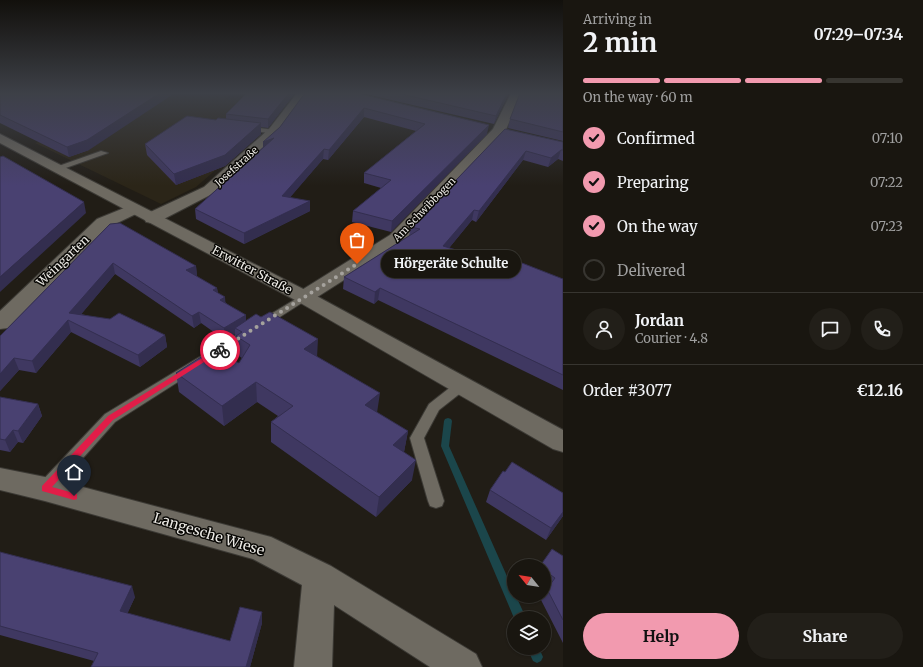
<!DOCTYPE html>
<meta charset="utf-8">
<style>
:root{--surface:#191610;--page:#221f19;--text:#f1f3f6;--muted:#9f9f9f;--line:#373530;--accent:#f29aaf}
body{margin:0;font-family:Merriweather,serif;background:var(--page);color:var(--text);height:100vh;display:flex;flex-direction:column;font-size:15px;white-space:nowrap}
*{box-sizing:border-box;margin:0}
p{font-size:13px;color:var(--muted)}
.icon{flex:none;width:22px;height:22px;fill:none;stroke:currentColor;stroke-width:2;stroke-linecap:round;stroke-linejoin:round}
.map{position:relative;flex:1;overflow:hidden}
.sheet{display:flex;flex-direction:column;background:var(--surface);width:360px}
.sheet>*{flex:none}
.needle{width:26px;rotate:300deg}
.controls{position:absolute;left:507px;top:559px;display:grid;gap:8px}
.controls a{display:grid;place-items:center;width:44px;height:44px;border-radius:50%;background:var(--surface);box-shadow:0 1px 3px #0004,0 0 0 1px var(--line);font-size:20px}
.pin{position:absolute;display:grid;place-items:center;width:34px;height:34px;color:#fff;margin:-41px -17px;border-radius:50% 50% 50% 0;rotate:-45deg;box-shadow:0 0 4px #0007}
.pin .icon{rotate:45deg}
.courier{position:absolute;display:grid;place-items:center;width:40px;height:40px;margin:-20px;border:3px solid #e11d48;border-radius:50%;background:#fff;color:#222;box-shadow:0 1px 5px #0007}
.bubble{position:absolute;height:28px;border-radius:14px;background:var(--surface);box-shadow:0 1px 3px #0004,0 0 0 1px var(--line);font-size:13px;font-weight:700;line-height:28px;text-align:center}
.headline em{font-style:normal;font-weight:700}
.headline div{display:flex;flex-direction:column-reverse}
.headline{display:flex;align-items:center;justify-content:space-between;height:68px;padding:0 20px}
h1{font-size:26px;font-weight:700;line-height:30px}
.bar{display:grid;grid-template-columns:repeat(4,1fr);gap:6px 4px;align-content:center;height:48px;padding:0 20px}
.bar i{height:5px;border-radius:3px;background:var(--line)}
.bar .current{background:var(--accent)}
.bar p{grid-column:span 4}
.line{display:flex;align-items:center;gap:10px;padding:0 20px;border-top:1px solid var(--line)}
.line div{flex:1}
.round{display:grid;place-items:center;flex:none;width:42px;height:42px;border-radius:21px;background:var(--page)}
ol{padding:0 20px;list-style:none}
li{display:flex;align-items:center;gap:12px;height:44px}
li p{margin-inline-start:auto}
li .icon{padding:4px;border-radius:50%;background:var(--accent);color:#111;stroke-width:4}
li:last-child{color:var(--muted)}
li i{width:22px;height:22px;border:2px solid var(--line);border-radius:50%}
.cta{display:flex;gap:8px;margin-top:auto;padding:8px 20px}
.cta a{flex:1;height:46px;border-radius:24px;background:var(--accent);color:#111;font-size:16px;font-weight:700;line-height:46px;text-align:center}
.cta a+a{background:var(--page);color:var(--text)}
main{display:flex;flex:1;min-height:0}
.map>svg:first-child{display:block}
</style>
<main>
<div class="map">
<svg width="563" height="667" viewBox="0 0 563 667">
<rect width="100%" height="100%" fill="#211d16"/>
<path fill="#2b2518" d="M142 93H232L225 99 246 100 222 123 264 128 196 187 161 204 35 143 61 136Z"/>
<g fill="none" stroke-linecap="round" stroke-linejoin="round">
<path fill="#1b464b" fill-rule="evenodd" d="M448 418 451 419 452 421 449 446 514 592V596H516L526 618H514L441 446 444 421 445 419Z
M527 648H539L543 657 541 661 537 663 533 661Z"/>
<g stroke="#3c3a35" stroke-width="2">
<path id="service" d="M245 126 274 130 278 132 274 134 243 129V127Z
M101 151 108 153 60 170 53 168Z
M304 294 310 297 308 299 115 422 51 494 45 495 39 494 37 489 39 484 105 414Z
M462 380 467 382 469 385 467 388 439 410 424 438 444 501 442 506 436 508 430 506 428 501 410 438 429 404 457 382Z"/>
</g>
<g stroke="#3c3a35" stroke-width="2">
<path id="minor" d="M297 93H309L279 135 214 193 158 222 152 223 146 222 144 218 146 214 204 187 269 129Z
M511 93H522L504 134 402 243 311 301 304 303 297 301 294 297 297 293 390 235 493 129Z
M134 204 140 206 142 209 140 212 109 227 8 328 0 329V311L97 219Z
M0 468 45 477 271 537 331 566 476 654 482 667H430L334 605 332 667H294L302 585 253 559 45 501 0 490Z"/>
</g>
<g stroke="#3c3a35" stroke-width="2">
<path id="tertiary" d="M0 134 311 293 563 430V452L553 449 297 301 0 143Z"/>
</g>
<use href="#service" fill="#6e6a61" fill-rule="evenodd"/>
<use href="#minor" fill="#6e6a61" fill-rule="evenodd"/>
<use href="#tertiary" fill="#6e6a61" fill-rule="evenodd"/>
</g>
<path fill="#3f3861" d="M0 93 89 150 69 157 0 123Z
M247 93H295L268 128 261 127V134L225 166 176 185 147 155 145 144 216 120 226 119V114Z
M305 93 487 134 391 232 352 222 353 211 381 188 364 183V173L416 131 364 117 328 160 323 159 290 197 310 211 244 244 196 219 195 209 263 147V142L280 127Z
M361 93H509L494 124Z
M563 93V141L508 128 510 119Z
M505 129 563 142V161L558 159 548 167 523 160 476 222 472 220 449 248 496 262 563 279V390L378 300 374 304 343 289 344 277 409 236 411 227Z
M110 224 196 266 197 277 217 288 218 293 226 303 246 321 317 357 377 413 408 431 404 452 412 480 376 517 271 442V422L278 416 257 402 224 426 179 392 176 373 239 363 242 358 237 355 235 334 225 340 201 323 194 328 115 274 81 314 165 335 167 347 140 367 71 332 36 373 19 370 0 391V336Z
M0 397 38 404 42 416 23 443 18 442 10 452 0 450Z
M490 490 563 493V516L546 540 486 502Z
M0 552 135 597 127 614 230 641 262 612V623L250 667 94 661 0 635Z
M563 556V643L541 600 543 596H544V594L547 588 544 585V566Z"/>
<path fill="#332e4f" d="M160 93H175L89 150 69 157 67 147Z
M289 93H295L268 128V119Z
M507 93H509L494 124 496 116Z
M364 108V117L328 160 329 150Z
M261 123V134L225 166 176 185 174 174Z
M489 125 487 134 391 232 392 221Z
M274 138 263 151V142Z
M324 149 323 159 282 207V196Z
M561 150 558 159 548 167 551 158Z
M526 151 523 160 476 222 479 211Z
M310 201V211L244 244V233Z
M84 202 86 213 0 292V277Z
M474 210 472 220 441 258 443 246Z
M113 263 115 274 74 323 69 313Z
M196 266 197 277 186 270Z
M217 288 218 299 213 290Z
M380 288 378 300 374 304 375 292Z
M225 297 226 309 220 300Z
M199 312 201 323 194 328 192 316Z
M246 315V327L235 328V334L225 340 224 328Z
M68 320 71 332 36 373 32 361Z
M165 335 167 347 140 367 138 355Z
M318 339 317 358 304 349Z
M14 358 19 370 0 391V374Z
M256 382 257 402 224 426 222 406Z
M380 393 377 413 365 405Z
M38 404 42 416 23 443 18 431Z
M13 430 18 442 10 452 5 440Z
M408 431 404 452 389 465 393 445Z
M416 460 412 480 376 517 379 497Z
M563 512V516L546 540 551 528Z
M132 586 135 597 123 623 120 611Z
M262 612V623L250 667H246Z"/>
<path fill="#494171" stroke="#332e4f" d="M0 93H160L87 140 67 147 0 115Z
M247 93H289L268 119 226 114Z
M305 93H357L489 125 392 221 353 211 391 180 364 173 425 124 364 108 329 150 324 149 282 196 310 201 244 233 195 209 274 138 263 142 280 127Z
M397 93H507L496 116Z
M520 93H563V132L510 119Z
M187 116 216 120 218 118 261 123 225 155 174 174 145 144Z
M505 129 563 142V150H561L551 158 526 151 479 211 474 210 443 246 496 262 504 256 563 279V375L380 288 375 292 344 277 420 229 411 227Z
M3 156 84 202 0 277V157Z
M120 223 196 266 186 270 217 288 213 290 225 297 220 300 246 315 224 328 199 312 192 316 113 263 69 313 110 319 119 313 165 335 138 355 68 320 32 361 14 358 0 374V336L110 224Z
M270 312 318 339 304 349 380 393 365 405 408 431 393 445 416 460 379 497 271 422 293 406 256 382 222 406 176 373 212 350 239 363 250 345 236 336 242 332 235 328 256 314 261 317Z
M0 397 38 404 18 431 13 430 5 440 0 439Z
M512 462 563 493V512L551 528 490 490 503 471 505 472Z
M552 549 563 556V620L547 589 555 578 544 570V566H540Z
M0 552 132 586 120 611 230 641 240 607 262 612 246 667H91L98 653 0 626Z"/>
<linearGradient id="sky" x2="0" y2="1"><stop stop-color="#12100c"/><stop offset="0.5" stop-color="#3d4047"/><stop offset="1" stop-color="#3d4047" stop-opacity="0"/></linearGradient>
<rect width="563" height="186" fill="url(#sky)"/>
<path fill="#e11d48" d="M217 349 223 350 113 420 52 487 77 494V499L74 500 42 491V486L108 416Z"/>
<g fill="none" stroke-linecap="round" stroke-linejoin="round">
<path stroke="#a5a29d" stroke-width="4" stroke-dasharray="0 7.2" d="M220 350 357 264"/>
</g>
<g text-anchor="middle" stroke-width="3" stroke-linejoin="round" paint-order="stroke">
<g font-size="10" fill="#eceae5" stroke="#090805">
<text transform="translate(236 166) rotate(-42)" y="4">Josefstraße</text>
<text transform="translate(424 209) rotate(-46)" y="4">Am Schwibbogen</text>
</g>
<g font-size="12" fill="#eceae5" stroke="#090805">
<text transform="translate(63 261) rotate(-44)" y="4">Weingarten</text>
<text transform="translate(252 270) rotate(28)" y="4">Erwitter Straße</text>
</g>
<g font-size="14" fill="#eceae5" stroke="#090805">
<text transform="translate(209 534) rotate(17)" y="5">Langesche Wiese</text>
</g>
</g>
</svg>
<div class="controls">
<a><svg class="needle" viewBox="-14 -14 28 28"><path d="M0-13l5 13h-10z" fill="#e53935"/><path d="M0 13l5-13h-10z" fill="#9f9f9f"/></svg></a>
<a><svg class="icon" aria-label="layers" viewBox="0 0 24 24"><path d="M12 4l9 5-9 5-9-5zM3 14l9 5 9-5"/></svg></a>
</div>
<div class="pin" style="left:357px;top:264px;background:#ea580c"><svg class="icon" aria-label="bag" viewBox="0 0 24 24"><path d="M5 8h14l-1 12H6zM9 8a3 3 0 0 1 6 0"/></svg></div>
<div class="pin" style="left:74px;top:496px;background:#1f2937"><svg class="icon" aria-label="home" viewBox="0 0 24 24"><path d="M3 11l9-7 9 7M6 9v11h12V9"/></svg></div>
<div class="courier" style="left:220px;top:350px"><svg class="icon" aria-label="bike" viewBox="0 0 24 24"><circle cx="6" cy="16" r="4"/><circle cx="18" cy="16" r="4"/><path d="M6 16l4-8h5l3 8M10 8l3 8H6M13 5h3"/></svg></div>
<div class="bubble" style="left:381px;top:250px;width:140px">Hörgeräte Schulte</div>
</div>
<section class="sheet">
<div class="headline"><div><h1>2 min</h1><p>Arriving in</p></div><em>07:29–07:34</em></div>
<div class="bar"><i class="current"></i><i class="current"></i><i class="current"></i><i></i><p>On the way · 60 m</p></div>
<ol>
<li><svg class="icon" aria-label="check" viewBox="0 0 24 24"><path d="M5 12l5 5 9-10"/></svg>Confirmed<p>07:10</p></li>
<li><svg class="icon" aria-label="check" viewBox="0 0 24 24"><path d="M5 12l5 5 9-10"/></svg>Preparing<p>07:22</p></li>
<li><svg class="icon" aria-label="check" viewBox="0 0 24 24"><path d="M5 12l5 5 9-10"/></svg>On the way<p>07:23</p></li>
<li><i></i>Delivered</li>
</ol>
<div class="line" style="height:72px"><a class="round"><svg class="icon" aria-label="person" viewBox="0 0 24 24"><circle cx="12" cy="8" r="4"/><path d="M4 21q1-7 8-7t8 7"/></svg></a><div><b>Jordan</b><p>Courier · 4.8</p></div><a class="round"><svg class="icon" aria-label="chat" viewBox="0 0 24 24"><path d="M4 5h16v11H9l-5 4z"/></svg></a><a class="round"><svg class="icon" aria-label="phone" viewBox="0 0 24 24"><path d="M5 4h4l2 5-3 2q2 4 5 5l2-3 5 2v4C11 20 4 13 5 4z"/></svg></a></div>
<div class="line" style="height:52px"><div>Order #3077</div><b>€12.16</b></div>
<div class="cta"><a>Help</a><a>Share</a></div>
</section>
</main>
